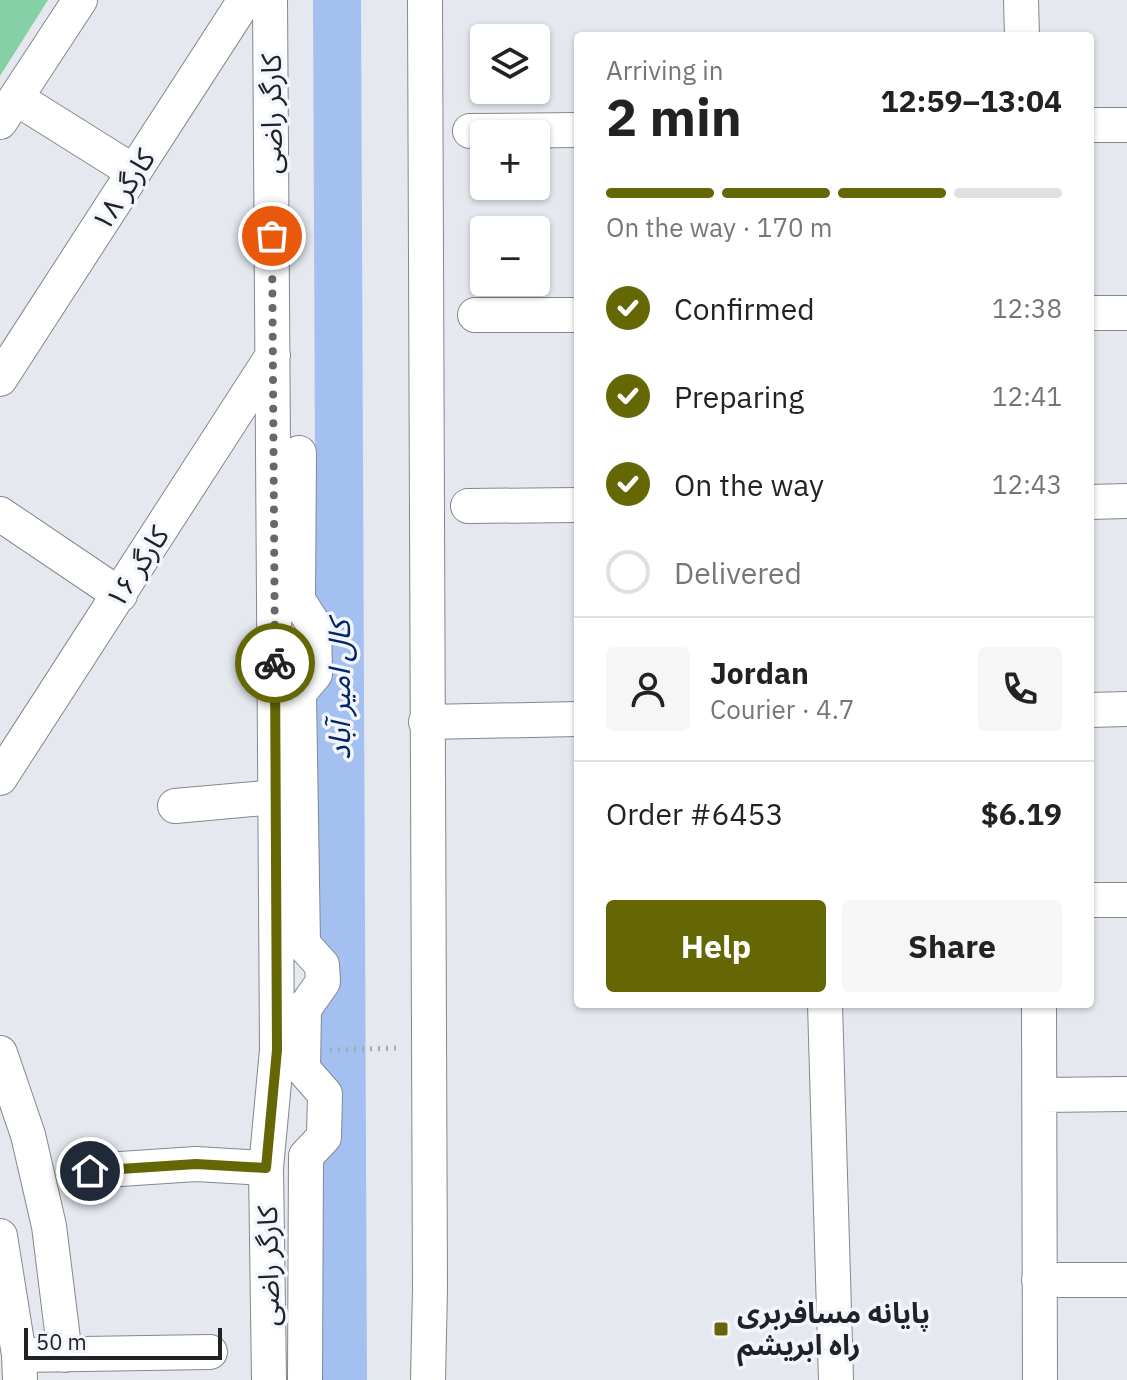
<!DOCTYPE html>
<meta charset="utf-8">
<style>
:root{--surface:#fff;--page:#f6f6f6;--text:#222;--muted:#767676;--line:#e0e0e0;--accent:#656704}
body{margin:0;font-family:"IBM Plex Sans","Noto Sans Arabic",sans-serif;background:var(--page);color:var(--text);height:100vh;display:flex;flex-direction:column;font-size:30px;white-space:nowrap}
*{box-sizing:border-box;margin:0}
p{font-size:26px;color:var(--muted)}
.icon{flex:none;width:44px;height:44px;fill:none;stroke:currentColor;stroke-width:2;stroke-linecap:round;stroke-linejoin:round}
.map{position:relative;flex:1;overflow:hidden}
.details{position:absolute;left:574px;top:32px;width:520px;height:976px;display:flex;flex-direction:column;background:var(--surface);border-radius:8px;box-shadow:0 2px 6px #0004}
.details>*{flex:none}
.fabs{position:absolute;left:470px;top:24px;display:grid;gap:16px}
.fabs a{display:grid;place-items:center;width:80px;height:80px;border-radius:8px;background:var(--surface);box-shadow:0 2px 6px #0004;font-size:40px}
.scale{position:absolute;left:24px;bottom:20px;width:198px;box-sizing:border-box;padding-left:8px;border:4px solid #212225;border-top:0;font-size:22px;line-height:28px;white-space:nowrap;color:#212225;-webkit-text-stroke:6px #f2f6fc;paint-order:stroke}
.pin{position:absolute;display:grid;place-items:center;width:68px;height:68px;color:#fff;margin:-34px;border:4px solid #fff;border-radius:50%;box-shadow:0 2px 8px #0007}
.courier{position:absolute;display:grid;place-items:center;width:80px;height:80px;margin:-40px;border:6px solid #656704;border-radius:50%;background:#fff;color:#222;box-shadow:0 2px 10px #0007}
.overview em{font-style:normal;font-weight:700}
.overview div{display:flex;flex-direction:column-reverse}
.overview{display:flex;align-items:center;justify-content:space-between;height:136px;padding:0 32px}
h1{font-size:52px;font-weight:700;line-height:60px}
.bar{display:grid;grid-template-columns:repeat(4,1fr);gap:12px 8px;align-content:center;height:96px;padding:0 32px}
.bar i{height:10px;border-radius:6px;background:var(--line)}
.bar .current{background:var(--accent)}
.bar p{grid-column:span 4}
.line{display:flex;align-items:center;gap:20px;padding:0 32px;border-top:2px solid var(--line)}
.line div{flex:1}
.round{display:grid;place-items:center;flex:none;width:84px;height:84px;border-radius:8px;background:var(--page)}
ol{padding:0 32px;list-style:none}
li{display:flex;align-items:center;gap:24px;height:88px}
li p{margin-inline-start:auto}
li .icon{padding:8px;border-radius:50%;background:var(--accent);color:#fff;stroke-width:4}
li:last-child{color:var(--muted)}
li i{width:44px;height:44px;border:4px solid var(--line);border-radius:50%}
.button{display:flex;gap:16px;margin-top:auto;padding:16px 32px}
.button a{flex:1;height:92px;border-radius:8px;background:var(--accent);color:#fff;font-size:32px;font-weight:700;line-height:92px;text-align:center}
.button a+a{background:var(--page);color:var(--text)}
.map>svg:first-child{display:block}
</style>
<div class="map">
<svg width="1127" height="1380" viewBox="0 0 1127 1380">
<rect width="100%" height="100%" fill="#e5e9ef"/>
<path fill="#86d0a5" d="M0 0H48L0 76Z"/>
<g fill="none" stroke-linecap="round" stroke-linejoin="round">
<path stroke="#a4c0f1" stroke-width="48" d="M337 0 343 1380"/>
<g stroke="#84878d" stroke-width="36">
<path id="minor" d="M425 0 430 1289 428 1380
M1021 0 1022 36
M16 98 134 172
M0 122 80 0
M1090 125H1127
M470 131 578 130
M1090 313H1127
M475 315H578
M0 379 245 0
M299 453 298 600 314 625 315 674 299 693 303 944 322 965 323 982 304 1009 303 1069 325 1094 324 1137 306 1156 305 1380
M1090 502 1127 501
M468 506 578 505
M0 514 120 595
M1090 710 1127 709
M426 722 578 719
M0 778 273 355
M175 806 276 797
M1090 900H1127
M825 1004 836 1380
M1039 1004 1040 1380
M0 1053 28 1135 49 1226 65 1355
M1041 1095 1127 1094
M90 1171 196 1164 266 1168
M0 1236 19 1355 20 1380
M1039 1280H1127
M19 1355 210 1352
M269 1380 266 1168 277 1050 270 0"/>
</g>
<path stroke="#a5a8ad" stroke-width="5" stroke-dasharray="2 6" stroke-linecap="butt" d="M330 1050 400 1048"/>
<use href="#minor" stroke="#fff" stroke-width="34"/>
</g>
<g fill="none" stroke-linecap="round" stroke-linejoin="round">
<path stroke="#66686c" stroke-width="8" stroke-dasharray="0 14.4" d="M272 236 275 663"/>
<path stroke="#656704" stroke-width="10" d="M90 1171 196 1164 266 1168 277 1050 275 663"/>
</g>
<rect fill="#656704" stroke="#f2f6fc" stroke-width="3" x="713" y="1321" width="16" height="16" rx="4"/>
<g text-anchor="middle" stroke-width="7" stroke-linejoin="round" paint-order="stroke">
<g font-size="28" fill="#212225" stroke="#f2f6fc">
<text transform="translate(271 114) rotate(-90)" y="10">کارگر راضی</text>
<text transform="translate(123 190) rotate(-57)" y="10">کارگر ۱۸</text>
<text transform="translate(137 567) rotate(-57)" y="10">کارگر ۱۶</text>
<text transform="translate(268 1266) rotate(-91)" y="10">کارگر راضی</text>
</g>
<g font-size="28" font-weight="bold" fill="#212225" stroke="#f2f6fc" text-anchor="start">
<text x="737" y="1323">پایانه مسافربری<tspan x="737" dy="32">راه ابریشم</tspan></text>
</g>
<g font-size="30" font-style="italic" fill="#032569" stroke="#f2f6fc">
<text transform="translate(340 690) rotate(-90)" y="10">کال امیر آباد</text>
</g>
</g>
</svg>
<div class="fabs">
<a><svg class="icon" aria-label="layers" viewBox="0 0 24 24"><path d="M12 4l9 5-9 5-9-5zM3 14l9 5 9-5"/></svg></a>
<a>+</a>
<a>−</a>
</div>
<div class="scale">50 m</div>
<div class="pin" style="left:272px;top:236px;background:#ea580c"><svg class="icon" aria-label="bag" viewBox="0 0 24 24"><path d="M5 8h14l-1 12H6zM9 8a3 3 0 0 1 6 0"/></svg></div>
<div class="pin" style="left:90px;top:1171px;background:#1f2937"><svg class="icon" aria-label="home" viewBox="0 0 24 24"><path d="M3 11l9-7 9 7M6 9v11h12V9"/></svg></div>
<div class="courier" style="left:275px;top:663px"><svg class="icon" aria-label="bike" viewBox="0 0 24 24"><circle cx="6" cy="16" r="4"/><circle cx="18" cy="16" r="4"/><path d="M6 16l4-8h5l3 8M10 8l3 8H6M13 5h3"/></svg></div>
<section class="details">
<div class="overview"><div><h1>2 min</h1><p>Arriving in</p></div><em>12:59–13:04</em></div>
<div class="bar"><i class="current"></i><i class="current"></i><i class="current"></i><i></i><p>On the way · 170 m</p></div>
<ol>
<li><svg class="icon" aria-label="check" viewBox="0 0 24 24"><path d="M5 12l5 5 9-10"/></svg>Confirmed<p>12:38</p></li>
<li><svg class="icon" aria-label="check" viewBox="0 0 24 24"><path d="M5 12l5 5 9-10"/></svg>Preparing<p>12:41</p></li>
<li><svg class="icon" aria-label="check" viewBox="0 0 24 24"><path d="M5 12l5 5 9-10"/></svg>On the way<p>12:43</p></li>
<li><i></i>Delivered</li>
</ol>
<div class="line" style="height:144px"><a class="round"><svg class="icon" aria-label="person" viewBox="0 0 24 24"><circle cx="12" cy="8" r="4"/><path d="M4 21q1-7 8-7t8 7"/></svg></a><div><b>Jordan</b><p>Courier · 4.7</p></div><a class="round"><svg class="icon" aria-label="phone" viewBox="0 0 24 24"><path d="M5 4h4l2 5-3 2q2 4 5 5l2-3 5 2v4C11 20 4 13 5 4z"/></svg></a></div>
<div class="line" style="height:104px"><div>Order #6453</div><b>$6.19</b></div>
<div class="button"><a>Help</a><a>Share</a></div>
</section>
</div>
